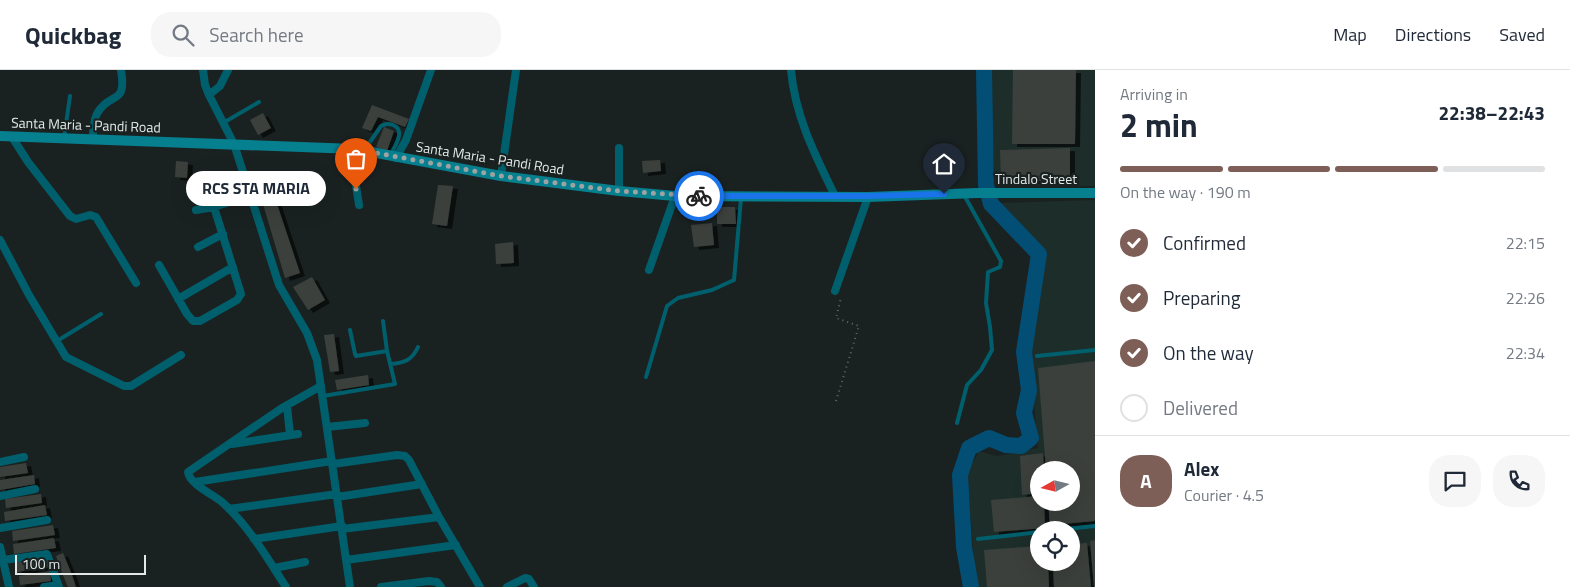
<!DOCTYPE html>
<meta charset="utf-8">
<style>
:root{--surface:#fff;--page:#f6f6f7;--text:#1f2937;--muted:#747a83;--line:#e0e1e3;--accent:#7e5f57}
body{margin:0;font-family:"Titillium Web",sans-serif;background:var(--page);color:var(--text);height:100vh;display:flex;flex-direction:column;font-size:19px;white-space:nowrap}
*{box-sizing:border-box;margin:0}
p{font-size:16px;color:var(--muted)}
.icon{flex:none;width:28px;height:28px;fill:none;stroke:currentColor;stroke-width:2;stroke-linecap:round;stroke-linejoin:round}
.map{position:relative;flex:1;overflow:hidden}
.drawer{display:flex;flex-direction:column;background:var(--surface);width:475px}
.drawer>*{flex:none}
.needle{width:32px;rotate:262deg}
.buttons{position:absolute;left:1030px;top:391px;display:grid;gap:10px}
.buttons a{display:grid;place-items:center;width:50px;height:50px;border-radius:50%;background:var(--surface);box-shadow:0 5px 20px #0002;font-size:25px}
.scale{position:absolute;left:15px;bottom:12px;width:131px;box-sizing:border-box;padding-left:5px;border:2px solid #e3e8e7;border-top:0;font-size:14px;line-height:18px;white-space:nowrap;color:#e3e8e7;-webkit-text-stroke:4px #1a2221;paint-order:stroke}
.pin{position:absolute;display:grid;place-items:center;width:42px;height:42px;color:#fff;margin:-51px -21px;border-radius:50% 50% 50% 0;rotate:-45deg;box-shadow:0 0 5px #0007}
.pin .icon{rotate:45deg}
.courier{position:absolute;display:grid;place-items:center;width:50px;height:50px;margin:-25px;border:4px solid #1a73e8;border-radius:50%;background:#fff;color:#222;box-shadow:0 1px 6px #0007}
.bubble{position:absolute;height:35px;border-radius:18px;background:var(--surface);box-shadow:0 5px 20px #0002;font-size:16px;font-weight:700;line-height:35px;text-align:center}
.overview em{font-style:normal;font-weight:700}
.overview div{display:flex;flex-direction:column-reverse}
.overview{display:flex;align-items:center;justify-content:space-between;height:85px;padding:0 25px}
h1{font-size:32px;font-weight:700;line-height:38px}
.bar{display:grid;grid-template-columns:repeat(4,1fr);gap:8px 5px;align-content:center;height:60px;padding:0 25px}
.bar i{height:6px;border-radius:4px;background:var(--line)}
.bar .on{background:var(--accent)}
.bar p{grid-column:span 4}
.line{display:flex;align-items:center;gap:12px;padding:0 25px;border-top:1px solid var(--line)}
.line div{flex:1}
.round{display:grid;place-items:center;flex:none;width:52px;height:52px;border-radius:20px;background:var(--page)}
ol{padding:0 25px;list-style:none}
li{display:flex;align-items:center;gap:15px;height:55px}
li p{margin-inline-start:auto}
li .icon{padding:5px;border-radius:50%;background:var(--accent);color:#fff;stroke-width:4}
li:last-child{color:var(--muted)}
li i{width:28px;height:28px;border:2px solid var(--line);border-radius:50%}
header{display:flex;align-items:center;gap:30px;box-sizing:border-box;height:70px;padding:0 25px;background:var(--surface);border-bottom:1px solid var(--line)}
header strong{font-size:24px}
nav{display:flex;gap:28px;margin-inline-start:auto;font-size:18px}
.search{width:350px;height:45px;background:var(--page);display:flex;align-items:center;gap:12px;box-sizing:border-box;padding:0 18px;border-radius:20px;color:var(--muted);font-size:19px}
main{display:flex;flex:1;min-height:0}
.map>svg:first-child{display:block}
</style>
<header>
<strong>Quickbag</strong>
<div class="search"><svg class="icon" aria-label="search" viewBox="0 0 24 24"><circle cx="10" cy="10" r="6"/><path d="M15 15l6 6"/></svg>Search here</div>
<nav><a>Map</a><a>Directions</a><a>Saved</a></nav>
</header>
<main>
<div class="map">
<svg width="1095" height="517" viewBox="0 0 1095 517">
<defs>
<filter id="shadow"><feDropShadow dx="5" dy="3" stdDeviation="0" flood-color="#0009"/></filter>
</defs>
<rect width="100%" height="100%" fill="#1a2221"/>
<path fill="#1d2d2a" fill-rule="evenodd" d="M989 0H1095V116L995 115Z
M1095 130V517H976L967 404 979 381 997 386 1038 378 1030 286 1044 185 999 133ZM1039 400H1071V432H1039ZM1039 460H1071V492H1039Z"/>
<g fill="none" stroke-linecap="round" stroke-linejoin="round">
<path stroke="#034e74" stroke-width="16" d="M971 517 964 477 960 405 969 378 989 368 1006 375 1021 376 1031 368 1024 343 1029 320 1024 282 1039 184 991 134 986 115 984 0"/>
</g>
<path fill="#3a403c" filter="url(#shadow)" d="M1013 0H1076L1075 74H1012Z
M372 35 409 49 405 57 378 47 371 61 362 58Z
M263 43 271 58 258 65 250 50Z
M384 57 394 61 387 81 376 77Z
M1070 78V111H1001L1000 80Z
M660 90 661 101 643 103 642 91Z
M176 91 188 92 187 108 175 107Z
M438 115 453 116 447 156 432 154Z
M272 119 300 203 285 208 260 124Z
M717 137H735L736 154H717Z
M712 153 714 175 694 177 691 155Z
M513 172 514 193 496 194 495 174Z
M312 207 325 230 308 240 293 217Z
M334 264 339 301 330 302 324 265Z
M1095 291V451L1050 455 1048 432H1071V400H1046L1038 298Z
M368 305 369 315 337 320 335 310Z
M1043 383 1044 400H1039V423L1022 425 1020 386Z
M26 393 28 403 0 407V397Z
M34 405 35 414 0 420V410Z
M41 424 42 433 6 438 5 429Z
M1039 426V432H1044L1045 458 994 462 991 430Z
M45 435 47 445 5 451 4 442Z
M53 455 55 465 13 471 12 461Z
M54 468 56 478 14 484 13 474Z
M1095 470V517H1094L1090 471Z
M1087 473 1091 517H1054L1053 492H1071V474Z
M1039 476V492H1048L1049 517H987L984 480Z
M63 483 72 505 76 517H68L62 503 56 486Z
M46 488 48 497 17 502 15 492Z
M50 501 51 511 20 515 19 506Z"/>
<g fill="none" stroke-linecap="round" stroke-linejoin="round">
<path stroke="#636a69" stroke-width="2" stroke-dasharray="1 4" stroke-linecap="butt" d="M836 331 859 256 836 248 841 228 840 227"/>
<path stroke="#005f6c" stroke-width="4" d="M223 53 259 32
M64 68 70 26
M365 79 381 56C386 54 388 53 393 55 406 60 395 76 391 84
M350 260 355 284 356 286 387 281
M57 271 101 244
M1037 286 1095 280
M390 294C405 293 412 290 418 277
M646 307 667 236 678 228 712 220 734 210 741 128
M323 326 395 314 387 281 383 251
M957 353 967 315 981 300 992 280 990 257 986 233 988 202 1000 197 1001 191 964 125
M1057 460 1095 456
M978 469 1039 462"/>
<path stroke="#005f6c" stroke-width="8" d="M203 0 205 15 209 25 234 74 279 215 307 263 317 290 350 517
M791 0C795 46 815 85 835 126
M209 25 220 16 228 0
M12 67 28 92 70 146 76 149 90 145 96 147 136 213
M92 70C94 61 93 49 98 42 111 21 127 36 121 0
M355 79 354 103 359 135
M396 88 406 70 431 0
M501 106 516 0
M619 121V78
M196 140 214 137 251 125
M0 170 29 225 66 287 124 316H131L181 285
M198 177 223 164
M159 195 187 244 193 251H200L237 230 241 224 214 137
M649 200 675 126
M835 221 868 127
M178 229 233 197
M287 336 290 365
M327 357 365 353
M232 374 298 364
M0 392 24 387
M333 394 397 385 405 386 409 390 439 447 480 517
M195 412 332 391
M0 426 35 419
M337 427 422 414
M229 439 337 424
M0 458 47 450
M342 459 439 447
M254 469 342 456
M0 477 9 517
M3 490 47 484 59 517
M346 490 456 475
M274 498 305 492
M44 517 58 515
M286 517C267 488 249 456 222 432 214 425 189 414 188 402L282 338 321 316
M381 517 429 511 437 512 441 517
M507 517 525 508 529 509 534 517"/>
<path stroke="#067f8f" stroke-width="10" d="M0 66 355 79 501 106 619 121 675 126 868 127 977 123H1095"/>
</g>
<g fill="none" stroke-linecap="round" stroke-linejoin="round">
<path stroke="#9da3a2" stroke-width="5" stroke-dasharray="0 9" d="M356 119 354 103 355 79 501 106 619 121 699 126"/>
<path stroke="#1a73e8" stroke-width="6" d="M699 126H868L944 124"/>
</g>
<g text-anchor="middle" stroke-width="4.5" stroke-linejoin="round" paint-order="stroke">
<g font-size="14" fill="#e3e8e7" stroke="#1a2221">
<text transform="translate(86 55) rotate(2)" y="5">Santa Maria - Pandi Road</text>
<text transform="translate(490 88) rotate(9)" y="5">Santa Maria - Pandi Road</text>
<text x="1036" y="114">Tindalo Street</text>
</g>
</g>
</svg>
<div class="buttons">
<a><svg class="needle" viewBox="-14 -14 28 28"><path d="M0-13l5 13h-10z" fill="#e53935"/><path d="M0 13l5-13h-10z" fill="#747a83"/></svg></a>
<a><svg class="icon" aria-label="locate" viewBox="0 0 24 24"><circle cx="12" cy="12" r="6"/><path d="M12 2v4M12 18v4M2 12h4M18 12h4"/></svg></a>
</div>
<div class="scale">100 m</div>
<div class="pin" style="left:356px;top:119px;background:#ea580c"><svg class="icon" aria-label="bag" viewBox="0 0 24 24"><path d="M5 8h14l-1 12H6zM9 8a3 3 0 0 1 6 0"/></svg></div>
<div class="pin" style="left:944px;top:124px;background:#1f2937"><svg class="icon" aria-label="home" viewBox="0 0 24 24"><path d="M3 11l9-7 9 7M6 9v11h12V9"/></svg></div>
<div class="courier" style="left:699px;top:126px"><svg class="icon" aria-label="bike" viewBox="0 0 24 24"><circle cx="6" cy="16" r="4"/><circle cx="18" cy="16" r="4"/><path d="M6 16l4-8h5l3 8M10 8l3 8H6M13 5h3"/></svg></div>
<div class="bubble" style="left:186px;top:101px;width:140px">RCS STA MARIA</div>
</div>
<section class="drawer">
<div class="overview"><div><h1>2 min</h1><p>Arriving in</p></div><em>22:38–22:43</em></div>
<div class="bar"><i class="on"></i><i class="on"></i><i class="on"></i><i></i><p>On the way · 190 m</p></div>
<ol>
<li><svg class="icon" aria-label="check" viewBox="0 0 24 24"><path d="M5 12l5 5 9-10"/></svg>Confirmed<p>22:15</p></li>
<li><svg class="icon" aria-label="check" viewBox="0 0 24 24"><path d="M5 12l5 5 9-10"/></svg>Preparing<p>22:26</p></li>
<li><svg class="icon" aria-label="check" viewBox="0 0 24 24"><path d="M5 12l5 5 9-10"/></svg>On the way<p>22:34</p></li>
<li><i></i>Delivered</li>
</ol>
<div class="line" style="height:90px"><b class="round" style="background:var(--accent);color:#fff">A</b><div><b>Alex</b><p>Courier · 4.5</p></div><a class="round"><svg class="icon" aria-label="chat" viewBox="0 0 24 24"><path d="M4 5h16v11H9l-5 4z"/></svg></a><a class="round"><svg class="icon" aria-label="phone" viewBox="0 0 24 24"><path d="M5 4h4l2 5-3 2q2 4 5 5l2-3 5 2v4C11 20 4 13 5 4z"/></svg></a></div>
</section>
</main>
